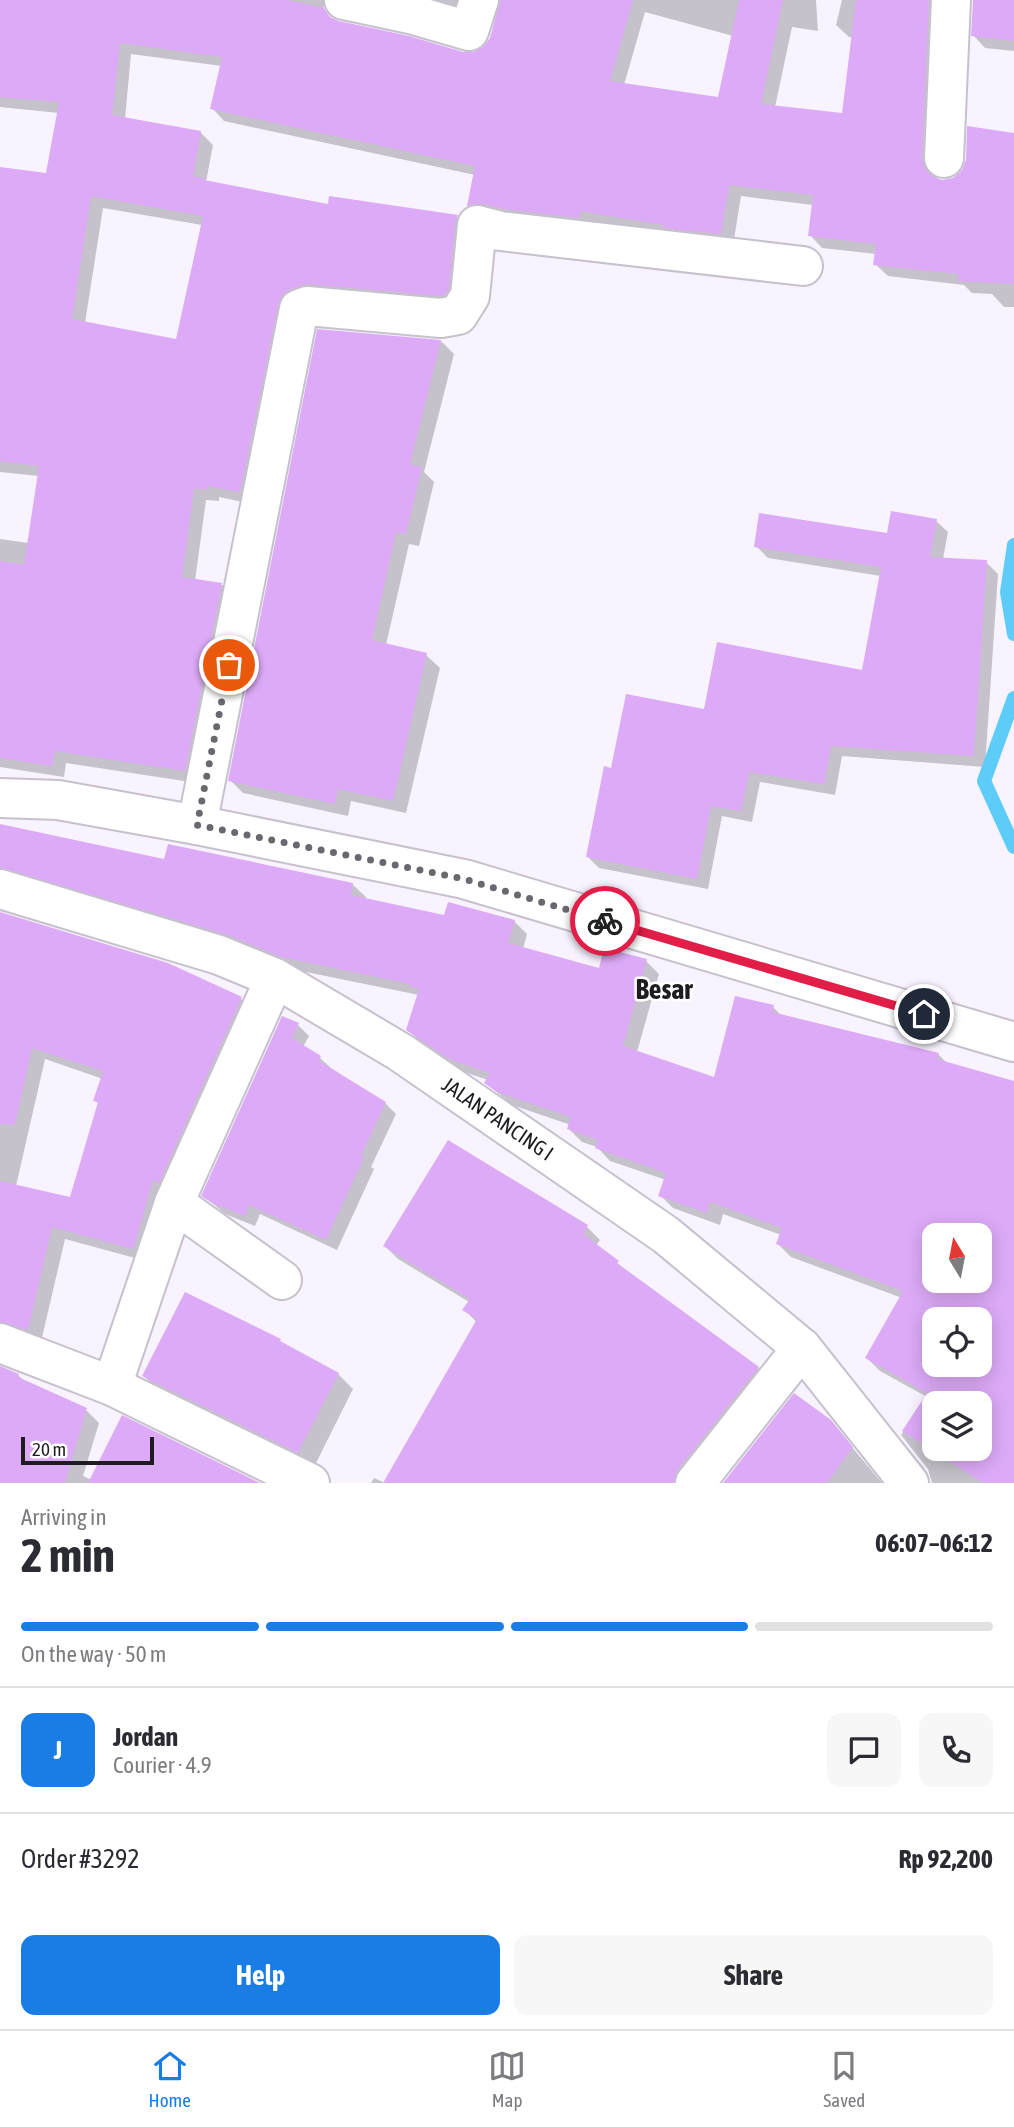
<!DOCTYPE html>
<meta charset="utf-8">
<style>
:root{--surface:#fff;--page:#f7f7f7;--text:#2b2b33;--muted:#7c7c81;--line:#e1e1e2;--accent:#197de5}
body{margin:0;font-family:"Asap Condensed",sans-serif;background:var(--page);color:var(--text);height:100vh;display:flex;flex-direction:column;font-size:26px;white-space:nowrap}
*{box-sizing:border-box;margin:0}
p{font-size:23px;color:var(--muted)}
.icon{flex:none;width:38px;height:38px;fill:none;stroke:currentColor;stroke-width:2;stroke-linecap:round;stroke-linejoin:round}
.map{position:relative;height:1483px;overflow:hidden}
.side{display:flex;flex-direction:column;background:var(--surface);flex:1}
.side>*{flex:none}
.needle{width:46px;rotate:350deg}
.buttons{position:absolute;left:922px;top:1223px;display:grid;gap:14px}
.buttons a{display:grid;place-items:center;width:70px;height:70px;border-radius:14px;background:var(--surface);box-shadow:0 4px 18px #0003;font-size:35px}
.scale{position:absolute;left:21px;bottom:18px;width:133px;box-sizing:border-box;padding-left:7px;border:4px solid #1e1c21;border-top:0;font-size:19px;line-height:24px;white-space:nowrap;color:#1e1c21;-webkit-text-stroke:5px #fff;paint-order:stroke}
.pin{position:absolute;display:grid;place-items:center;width:60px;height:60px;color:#fff;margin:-30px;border:4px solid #fff;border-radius:50%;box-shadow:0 2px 7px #0007}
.courier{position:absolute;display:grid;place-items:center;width:70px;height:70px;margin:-35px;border:5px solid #e11d48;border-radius:50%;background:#fff;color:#222;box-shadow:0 2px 9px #0007}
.summary em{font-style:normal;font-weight:700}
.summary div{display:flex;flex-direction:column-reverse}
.summary{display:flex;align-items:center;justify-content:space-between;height:119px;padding:0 21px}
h1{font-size:46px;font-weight:700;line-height:52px}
.bar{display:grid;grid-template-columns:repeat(4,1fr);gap:10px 7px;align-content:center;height:84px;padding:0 21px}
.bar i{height:9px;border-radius:5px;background:var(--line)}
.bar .selected{background:var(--accent)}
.bar p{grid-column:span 4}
.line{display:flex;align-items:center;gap:18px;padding:0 21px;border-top:2px solid var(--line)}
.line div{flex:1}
.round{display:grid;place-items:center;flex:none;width:74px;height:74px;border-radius:14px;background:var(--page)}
.action{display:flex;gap:14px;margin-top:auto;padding:14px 21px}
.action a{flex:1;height:80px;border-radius:14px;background:var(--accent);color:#fff;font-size:28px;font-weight:700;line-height:80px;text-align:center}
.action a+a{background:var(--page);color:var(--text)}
.dock{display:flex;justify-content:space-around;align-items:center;height:98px;border-top:2px solid var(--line);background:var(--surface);font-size:19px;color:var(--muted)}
.dock a{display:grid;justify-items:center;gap:4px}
.dock .selected{color:var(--accent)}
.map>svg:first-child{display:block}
</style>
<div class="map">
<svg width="1014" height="1483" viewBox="0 0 1014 1483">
<rect width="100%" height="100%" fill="#f8f3fe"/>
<path fill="#0003" fill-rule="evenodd" d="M0 0H326L323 9 334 21 463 54H474L484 49 491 39 502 0H816L818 31 792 27 775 107 843 115 853 38 849 37 836 25 842 0H945L934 171 936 180 942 182 954 179 1014 135V307H1004L992 294 972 293 964 285 888 276 875 264 876 254 822 248 810 235 813 205 741 196 733 246 481 217 469 205 475 175 224 121 212 108 222 66 131 54 125 119 200 132 213 145 206 182 329 206 331 198 457 217 470 229 460 301 322 296 252 504 219 497V501L206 500 195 581 222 585 234 597 197 783 66 763 64 777 0 767V539L29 543 39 476 0 472V169L47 175 59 113 0 107ZM645 12 733 36 719 99 624 85ZM103 208 202 225 177 341 85 323Z
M420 0H474L467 15Z
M1014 0V51L985 48 973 35Z
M441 341 454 354 424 472 434 482 419 546 409 544 386 645 426 655 440 668 406 813 351 801 348 816 243 793 230 780Z
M936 521 948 532 943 559 986 562 998 574 985 767 842 756 835 795 760 782 752 822 722 816 708 889 599 868 588 857 613 770 706 711 863 672 881 576 768 558 756 546 889 535Z
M0 826 166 861 352 884 366 897 365 900 446 917 514 921 527 934 523 949 601 970 646 961 659 974 637 1052 715 1080 773 1007 783 1017 938 1054 948 1064 1014 1083V1483H932L928 1469 901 1435 927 1397 880 1371 867 1358 902 1298 791 1257 778 1244 781 1235 723 1214 720 1225 673 1208 660 1195 666 1180 610 1161 597 1147 582 1142 569 1129 571 1125 512 1105 486 1083 488 1080 464 1072 421 1043 408 1029 419 995 296 970 0 885ZM934 1236H980V1281H934ZM934 1320H980V1365H934ZM934 1404H980V1449H934Z
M0 914 168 964 241 999 254 1012 146 1261 65 1239 41 1342 0 1339ZM45 1059 103 1079 95 1100 99 1104 71 1199 16 1186Z
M298 1025 309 1036 303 1047 320 1058 331 1068 385 1103 396 1114 371 1167 374 1169 337 1250 260 1214 255 1226 225 1214 203 1195Z
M449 1142 587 1227 600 1240 596 1246 632 1276 758 1368 771 1381 690 1483H371L374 1478 385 1483 477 1323 465 1310 469 1302 398 1259 385 1246Z
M284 1345 338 1374 353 1389 314 1467 160 1392 144 1376Z
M0 1368 18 1375 25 1382 86 1410 99 1423 83 1476 92 1480 256 1483H0Z
M830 1421 882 1483H725Z"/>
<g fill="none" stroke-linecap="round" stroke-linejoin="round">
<path stroke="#5dccf8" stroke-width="14" d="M1014 545 1007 592 1014 634
M1014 698 984 781 1014 847"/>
</g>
<path fill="#ddaaf7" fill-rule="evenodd" d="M0 0H286L324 8 330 17 339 21 409 36 463 52H473L483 47 490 38 500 0H633L610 81 718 97 739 0H783L761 104 842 113 856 0H929L922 157 924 167 932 176 942 180 953 178 962 170 966 159 967 126 1014 133V284L958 281V274L873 265 876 244 808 236 813 195 729 185 721 234 663 228 664 225 581 211 579 218 504 209 482 204 467 206 475 166 210 109 222 57 120 43 112 115 201 131 193 176 204 178V180L328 204 329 196 458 215 455 223 449 289 445 295 440 296 308 284 291 289 282 295 278 305 240 492 208 486 207 490 194 488 182 577 222 583 185 771 55 751 52 766 0 758V561L24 565 39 466 0 461V167L46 173 59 102 0 97ZM91 196 203 216 176 339 72 319Z
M973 0H1014V41L971 36Z
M317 329 441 340 410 464 422 467 406 534 396 532 372 640 427 653 393 801 338 789 335 804 228 781Z
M891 511 937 519 930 557 987 560 974 756 831 746 824 784 749 772 741 811 711 806 697 879 586 857 604 766 611 768 626 694 704 709 717 642 862 670 881 567 754 547 759 513 887 533Z
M0 824 164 859 168 844 353 883 351 895 444 915 448 902 515 920 508 943 599 968 604 948 647 959 623 1046 714 1077 735 996 774 1005 772 1012 939 1053 937 1059 1014 1081V1483H983L902 1431 927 1393 865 1358 903 1291 776 1244 782 1228 710 1202 707 1213 658 1196 666 1173 595 1148 598 1140 567 1129 571 1117 497 1092 484 1083 490 1073 449 1059 406 1030 419 989 410 987V984L282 957 225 934 0 868ZM934 1236H980V1281H934ZM934 1320H980V1365H934ZM934 1404H980V1449H934Z
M0 912 168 963 242 997 159 1183 153 1180 133 1249 52 1227 28 1330 0 1322V1181L70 1197 98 1102 93 1101 103 1071 32 1048 15 1125 0 1124Z
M282 1016 299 1023 292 1038 321 1056 319 1061 386 1102 361 1156 364 1157 326 1240 249 1205 245 1216 212 1203 201 1196Z
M448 1140 588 1225 583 1234 619 1261 617 1263 759 1367 678 1469 674 1483H383L477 1319 462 1310 470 1299 383 1246Z
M185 1292 281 1339 280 1341 339 1373 298 1453 142 1376Z
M0 1366 19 1374 18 1377 87 1408 65 1483H0Z
M794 1393 831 1420 853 1447 827 1483H723Z
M122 1415 260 1483H88Z"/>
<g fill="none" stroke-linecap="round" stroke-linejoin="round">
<g stroke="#c7c1ce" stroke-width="42">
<g id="minor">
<path d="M344 0 414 15 469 31 479 0"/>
<path d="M944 158 951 0"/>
<path d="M197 825 299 309 307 306 441 318 458 315 470 296 477 225 500 231 803 266"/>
<path id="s1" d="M0 889 219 955 275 978 400 1052 666 1235 802 1348 909 1483"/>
<path d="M174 1203 282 1280"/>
<path d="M0 1343 112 1386 310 1483"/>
<path d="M112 1386 174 1203 275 978"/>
<path d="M695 1483 802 1348"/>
</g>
</g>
<g stroke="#c7c1ce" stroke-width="42">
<path id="major" d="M0 798 58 800 197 825 464 879 1014 1042"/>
</g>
<use href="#minor" stroke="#fff" stroke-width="38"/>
<use href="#major" stroke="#fff" stroke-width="38"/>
</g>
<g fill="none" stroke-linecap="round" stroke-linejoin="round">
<path stroke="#6a676e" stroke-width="7" stroke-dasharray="0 12.6" d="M229 665 197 825 464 879 605 921"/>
<path stroke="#e11d48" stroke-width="9" d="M605 921 924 1014"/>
</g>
<g text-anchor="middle" stroke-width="5" stroke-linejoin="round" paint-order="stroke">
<g font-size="21" fill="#1e1c21" stroke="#fff">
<text dy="7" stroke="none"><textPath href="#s1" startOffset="553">JALAN PANCING I</textPath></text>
</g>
<g font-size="28" font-weight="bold" fill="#1e1c21" stroke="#fff">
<text x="664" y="999">Besar</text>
</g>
</g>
</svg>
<div class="buttons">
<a><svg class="needle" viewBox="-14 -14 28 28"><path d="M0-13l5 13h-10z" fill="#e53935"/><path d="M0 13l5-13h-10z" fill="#7c7c81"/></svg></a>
<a><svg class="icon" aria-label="locate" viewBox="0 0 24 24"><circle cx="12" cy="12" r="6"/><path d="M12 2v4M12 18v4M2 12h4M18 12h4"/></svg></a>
<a><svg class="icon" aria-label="layers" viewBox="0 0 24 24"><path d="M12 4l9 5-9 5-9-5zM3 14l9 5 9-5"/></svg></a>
</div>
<div class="scale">20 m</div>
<div class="pin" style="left:229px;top:665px;background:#ea580c"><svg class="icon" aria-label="bag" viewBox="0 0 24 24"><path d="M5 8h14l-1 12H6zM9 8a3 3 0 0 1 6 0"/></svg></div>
<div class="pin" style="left:924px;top:1014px;background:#1f2937"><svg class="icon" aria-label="home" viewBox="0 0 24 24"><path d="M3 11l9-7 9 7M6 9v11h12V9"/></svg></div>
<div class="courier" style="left:605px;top:921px"><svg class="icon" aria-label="bike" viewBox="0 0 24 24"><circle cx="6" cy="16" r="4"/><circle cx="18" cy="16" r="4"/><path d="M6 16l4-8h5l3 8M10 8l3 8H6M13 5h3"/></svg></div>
</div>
<section class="side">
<div class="summary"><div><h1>2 min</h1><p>Arriving in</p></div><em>06:07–06:12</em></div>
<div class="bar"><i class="selected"></i><i class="selected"></i><i class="selected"></i><i></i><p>On the way · 50 m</p></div>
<div class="line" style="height:126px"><b class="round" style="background:var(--accent);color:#fff">J</b><div><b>Jordan</b><p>Courier · 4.9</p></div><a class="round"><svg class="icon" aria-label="chat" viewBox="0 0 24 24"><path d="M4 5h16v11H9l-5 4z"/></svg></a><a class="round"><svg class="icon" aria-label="phone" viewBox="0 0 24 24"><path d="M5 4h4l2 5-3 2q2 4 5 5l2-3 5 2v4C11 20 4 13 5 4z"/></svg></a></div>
<div class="line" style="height:91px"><div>Order #3292</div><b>Rp 92,200</b></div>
<div class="action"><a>Help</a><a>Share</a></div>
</section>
<nav class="dock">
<a class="selected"><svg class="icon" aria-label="home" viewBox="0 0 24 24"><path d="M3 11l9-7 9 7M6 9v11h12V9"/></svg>Home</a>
<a><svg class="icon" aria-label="map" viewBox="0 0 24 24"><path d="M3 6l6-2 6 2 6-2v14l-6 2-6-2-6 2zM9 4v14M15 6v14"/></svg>Map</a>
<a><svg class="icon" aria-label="saved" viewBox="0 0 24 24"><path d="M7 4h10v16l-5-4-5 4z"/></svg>Saved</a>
</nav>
